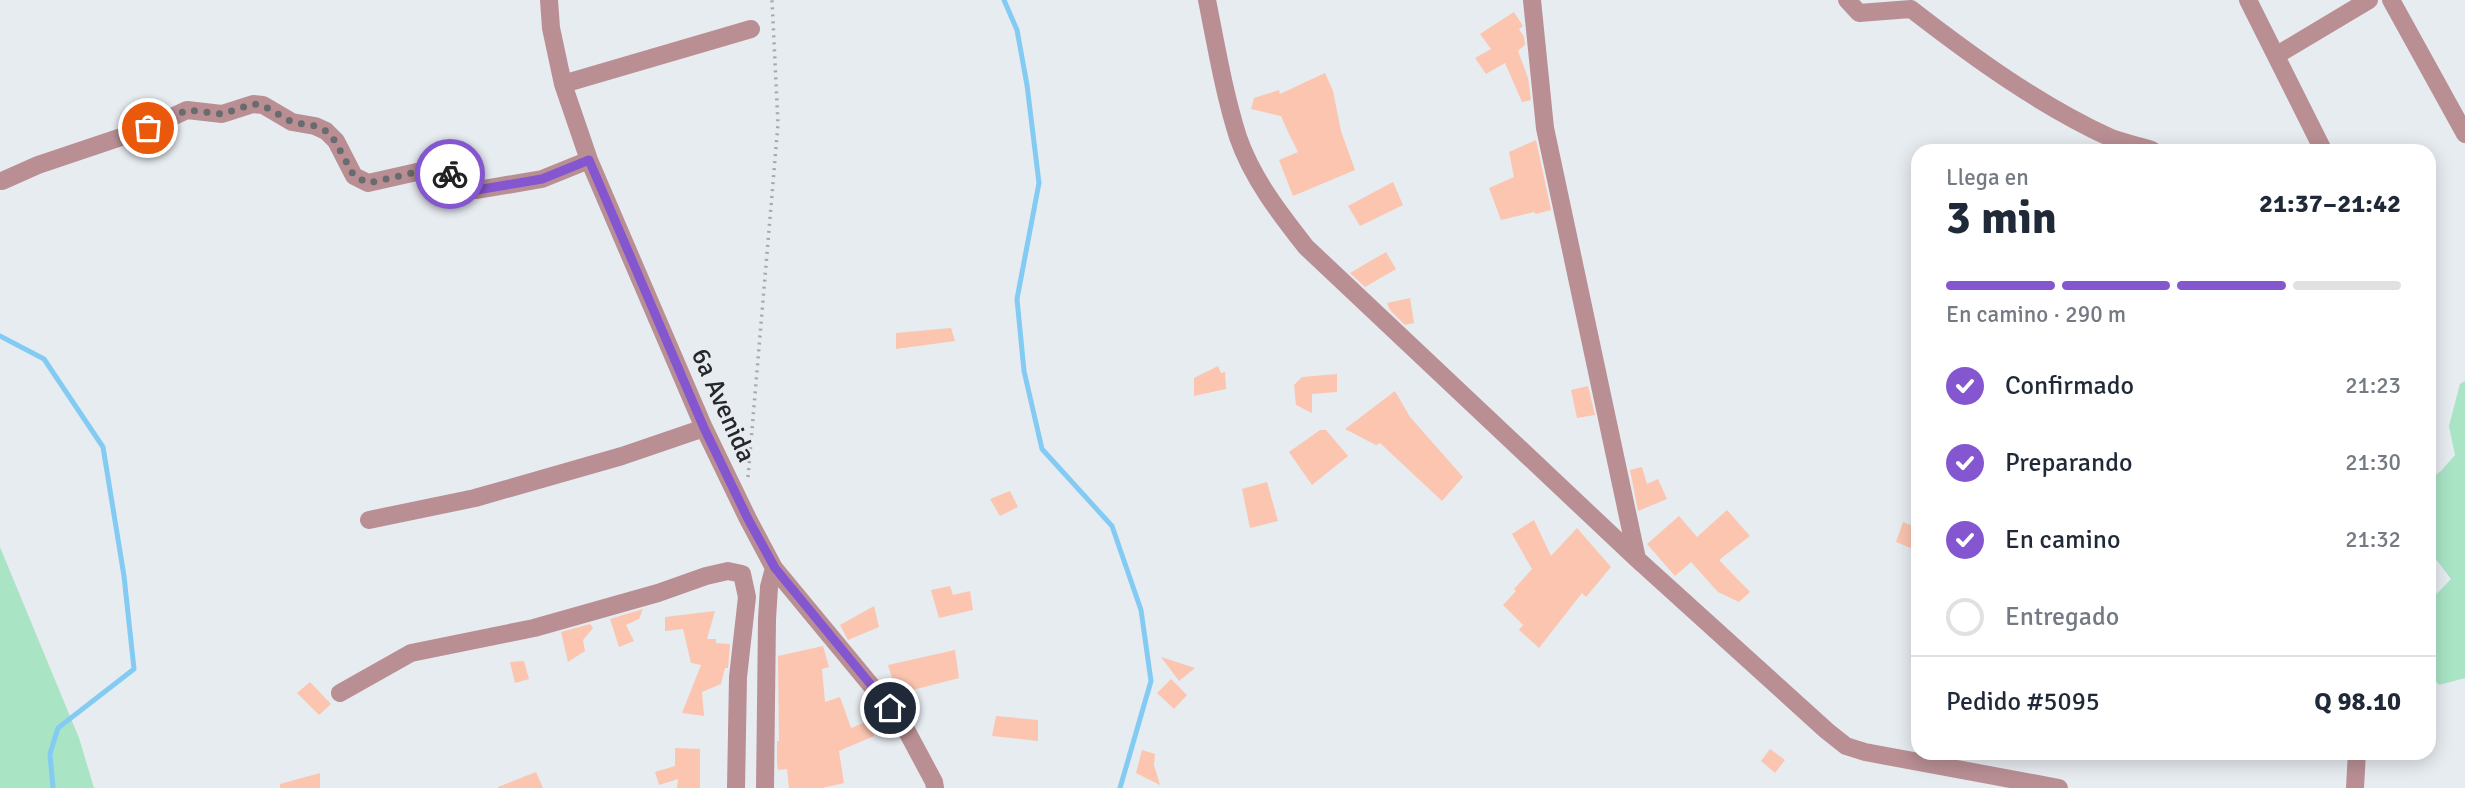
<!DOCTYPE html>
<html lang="es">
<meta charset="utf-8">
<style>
:root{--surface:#fff;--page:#f2f2f3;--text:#1f2937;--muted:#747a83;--line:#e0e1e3;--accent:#8456cf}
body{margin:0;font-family:Signika,sans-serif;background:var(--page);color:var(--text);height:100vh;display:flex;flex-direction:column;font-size:26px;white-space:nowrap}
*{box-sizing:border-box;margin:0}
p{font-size:23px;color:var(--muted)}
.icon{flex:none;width:38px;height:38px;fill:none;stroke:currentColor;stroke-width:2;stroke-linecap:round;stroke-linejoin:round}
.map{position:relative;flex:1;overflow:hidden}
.side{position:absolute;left:1911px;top:144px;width:525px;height:616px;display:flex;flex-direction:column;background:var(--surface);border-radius:21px;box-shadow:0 4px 18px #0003}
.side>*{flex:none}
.pin{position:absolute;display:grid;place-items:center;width:60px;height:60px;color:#fff;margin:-30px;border:4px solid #fff;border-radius:50%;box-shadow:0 2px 7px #0007}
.courier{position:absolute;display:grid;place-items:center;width:70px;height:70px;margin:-35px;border:5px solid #8456cf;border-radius:50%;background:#fff;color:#222;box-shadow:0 2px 9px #0007}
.headline em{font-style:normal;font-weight:700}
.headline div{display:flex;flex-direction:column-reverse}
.headline{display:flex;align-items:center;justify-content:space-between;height:119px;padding:0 35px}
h1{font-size:46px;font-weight:700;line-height:52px}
.bar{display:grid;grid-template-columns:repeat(4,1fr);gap:10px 7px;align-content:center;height:84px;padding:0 35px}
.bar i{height:9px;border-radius:5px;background:var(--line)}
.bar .active{background:var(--accent)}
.bar p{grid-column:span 4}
.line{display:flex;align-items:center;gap:18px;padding:0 35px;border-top:2px solid var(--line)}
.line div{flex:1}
ol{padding:0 35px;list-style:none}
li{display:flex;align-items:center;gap:21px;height:77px}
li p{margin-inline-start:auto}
li .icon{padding:7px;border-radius:50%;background:var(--accent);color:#fff;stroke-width:4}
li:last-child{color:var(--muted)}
li i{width:38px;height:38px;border:4px solid var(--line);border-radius:50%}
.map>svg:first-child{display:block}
</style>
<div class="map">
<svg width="2465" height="788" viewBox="0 0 2465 788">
<rect width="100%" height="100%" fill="#e7ecf1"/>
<path fill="#a9e4c5" d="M2465 381V678L2439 685 2429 672V602L2451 579 2429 550V480L2441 471 2455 455 2449 426 2460 384Z
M0 547 79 738 94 788H0Z"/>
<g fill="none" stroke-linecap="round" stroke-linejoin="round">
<path stroke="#84cbf4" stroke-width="5" d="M1004 0 1017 30 1027 85 1039 183 1017 299 1024 371 1042 449 1112 526 1141 610 1151 681 1120 788
M0 336 44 359 103 447 124 576 134 669 58 728 50 754 53 788"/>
</g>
<path fill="#fbc5af" d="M1514 12 1523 26 1519 29 1524 37 1525 45 1518 51 1528 78 1531 100 1522 102 1505 63 1486 74 1475 58 1491 49 1480 34Z
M1325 73 1333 91 1341 131 1355 170 1293 196 1279 160 1298 152 1289 134 1281 116 1251 109 1254 98 1279 90 1280 94Z
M1536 140 1551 210 1536 214 1534 212 1501 220 1489 188 1514 177 1509 152Z
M1393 182 1403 205 1360 226 1348 206Z
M1386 252 1396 269 1365 287 1350 273Z
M1410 298 1414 323 1405 325 1390 310 1387 303Z
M951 328 955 341 896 349V333Z
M1218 366 1221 373 1225 372 1226 389 1194 396V378Z
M1337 374V392L1312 394V413L1296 405 1294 385 1302 377Z
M1588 386 1595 415 1577 418 1571 390Z
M1395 391 1410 417 1463 477 1442 501 1380 443 1376 445 1345 429Z
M1320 430H1326L1348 456 1312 485 1289 452Z
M1642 467 1647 484 1658 479 1667 499 1638 511 1630 470Z
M1267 482 1278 521 1250 528 1242 489Z
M1010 491 1018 507 1000 516 990 499Z
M1727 510 1750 536 1719 560 1750 592 1739 602 1718 592 1691 562 1675 576 1647 544 1679 516 1697 537Z
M1534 520 1551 556 1577 528 1611 567 1586 597 1582 593 1539 648 1519 630 1523 625 1503 605 1516 591 1514 589 1532 569 1512 534Z
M1903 522 1918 528V551L1896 542Z
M950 586 953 595 970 591 973 610 939 618 931 590Z
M874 606 879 627 848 640 840 625Z
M643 609 639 619 626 625 634 641 619 647 610 619Z
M715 611 707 639H716V643L730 644 728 668H725L721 684 702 692 704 716 682 713 701 665 691 663 683 629 665 631V617Z
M590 624 593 628 583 640 585 651 568 662 561 632Z
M823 646 829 667 822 669 825 702 840 697 851 728 868 721 874 736 839 751 844 783 822 788H789L787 769 778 770 777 763V741H779L778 656Z
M955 650 959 678 897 694 888 665Z
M1161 657 1195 668 1179 681Z
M524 661 529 679 515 683 510 662Z
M1171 679 1187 695 1174 709 1157 693Z
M310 682 331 704 319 715 297 693Z
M996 716 1038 720V741L992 736Z
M675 748 700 749V788H677L678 779 659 785 655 772 675 766Z
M1770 749 1785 760 1775 773 1761 761Z
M1142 750 1155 754 1154 765 1160 785 1136 773Z
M536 772 543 788H498V787Z
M320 773V788H280V784Z"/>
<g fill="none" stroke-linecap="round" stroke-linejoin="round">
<path stroke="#a5a9ad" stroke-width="3.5" stroke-dasharray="2 5" stroke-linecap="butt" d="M748 477 778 124 772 0"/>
<path stroke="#b98f94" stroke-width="18" d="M549 0 551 28 563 84 589 160 704 428 748 519 774 568 903 724 934 782 935 788
M1207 0C1216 45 1224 93 1238 137 1252 178 1280 214 1306 247L1637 559 1827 731 1846 746 1865 752 2059 788
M1532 0 1545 128 1637 559
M1847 0 1859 13 1911 9C1973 57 2039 105 2111 138 2124 143 2139 146 2152 150
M2248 0 2323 150
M2391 0 2465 134
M2277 55 2369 0
M563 84 751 29
M2 181 38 165 148 128 187 110 222 114 253 104 263 105 292 122 315 126 326 131 336 141 354 176 368 183 430 169 444 170 463 185 477 190 542 179 589 160
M369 520 475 498 622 456 704 428
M340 693 411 653 534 628 658 593 706 576 728 571 742 574 747 597 738 677 736 788
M765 788 767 619 769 587 774 568
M2355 788 2357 752"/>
</g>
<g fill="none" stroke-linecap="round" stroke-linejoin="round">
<path stroke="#696c6f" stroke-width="7" stroke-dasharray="0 12.6" d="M148 128 187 110 222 114 253 104 262 105 292 122 315 126 326 131 335 141 354 176 368 183 430 169 444 170 450 174"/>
<path stroke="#8456cf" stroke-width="9" d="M450 174 463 185 477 190 542 179 589 160 704 428 748 519 775 568 890 708"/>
</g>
<g text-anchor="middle" stroke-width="5" stroke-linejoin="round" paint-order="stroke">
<g font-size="26" fill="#252729" stroke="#e7ecf1">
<text transform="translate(724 405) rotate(66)" y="9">6a Avenida</text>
</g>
</g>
</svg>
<div class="pin" style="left:148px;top:128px;background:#ea580c"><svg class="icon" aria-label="bag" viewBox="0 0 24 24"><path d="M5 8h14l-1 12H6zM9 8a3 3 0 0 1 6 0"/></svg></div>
<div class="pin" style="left:890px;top:708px;background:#1f2937"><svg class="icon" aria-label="home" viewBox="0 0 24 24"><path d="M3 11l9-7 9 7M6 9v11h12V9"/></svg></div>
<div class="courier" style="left:450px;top:174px"><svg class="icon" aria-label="bike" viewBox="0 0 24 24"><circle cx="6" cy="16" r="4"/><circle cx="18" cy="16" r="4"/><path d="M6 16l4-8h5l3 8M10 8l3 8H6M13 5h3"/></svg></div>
<section class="side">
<div class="headline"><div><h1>3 min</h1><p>Llega en</p></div><em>21:37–21:42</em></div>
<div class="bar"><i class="active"></i><i class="active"></i><i class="active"></i><i></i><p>En camino · 290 m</p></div>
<ol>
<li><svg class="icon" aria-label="check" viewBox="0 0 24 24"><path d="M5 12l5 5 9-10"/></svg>Confirmado<p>21:23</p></li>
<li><svg class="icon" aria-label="check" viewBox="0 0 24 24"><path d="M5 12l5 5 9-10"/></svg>Preparando<p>21:30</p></li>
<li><svg class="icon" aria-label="check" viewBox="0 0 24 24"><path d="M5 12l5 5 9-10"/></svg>En camino<p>21:32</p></li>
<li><i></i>Entregado</li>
</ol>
<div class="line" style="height:91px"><div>Pedido #5095</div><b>Q 98.10</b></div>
</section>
</div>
